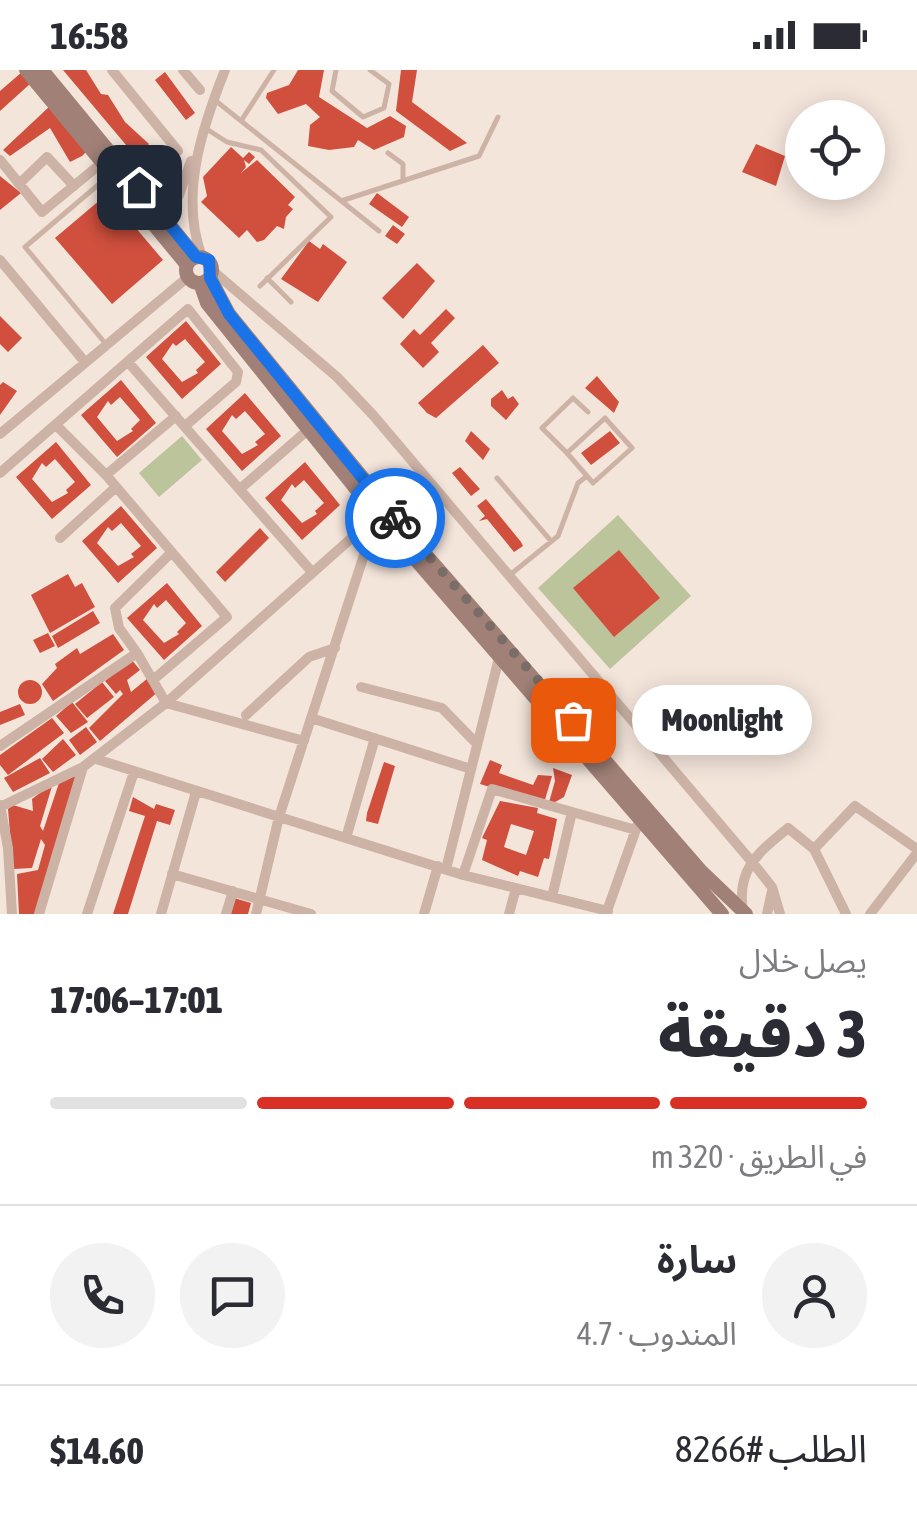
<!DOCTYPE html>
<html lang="ar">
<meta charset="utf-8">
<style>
:root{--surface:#fff;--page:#f2f2f3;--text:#2b2b33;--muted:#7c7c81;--line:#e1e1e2;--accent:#d93025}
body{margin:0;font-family:"Asap Condensed","Noto Sans Arabic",sans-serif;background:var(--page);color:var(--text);direction:rtl;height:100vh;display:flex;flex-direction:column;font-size:38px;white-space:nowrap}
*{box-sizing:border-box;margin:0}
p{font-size:32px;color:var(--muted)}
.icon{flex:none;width:55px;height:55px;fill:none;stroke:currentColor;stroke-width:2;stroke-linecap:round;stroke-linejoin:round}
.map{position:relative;height:844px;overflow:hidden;direction:ltr}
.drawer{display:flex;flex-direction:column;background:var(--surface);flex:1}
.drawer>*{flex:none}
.controls{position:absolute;left:785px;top:30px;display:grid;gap:20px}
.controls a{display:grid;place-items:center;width:100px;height:100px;border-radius:50%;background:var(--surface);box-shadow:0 5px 25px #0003;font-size:50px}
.pin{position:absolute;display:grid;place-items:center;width:85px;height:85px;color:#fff;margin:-42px;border-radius:20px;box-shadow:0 5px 15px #0006}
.courier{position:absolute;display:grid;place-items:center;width:100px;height:100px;margin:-50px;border:8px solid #1a73e8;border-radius:50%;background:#fff;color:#222;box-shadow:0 2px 12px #0007}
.bubble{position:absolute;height:70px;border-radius:35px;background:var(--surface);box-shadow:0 5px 25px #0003;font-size:32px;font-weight:800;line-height:70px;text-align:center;direction:rtl}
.summary em{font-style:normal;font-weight:800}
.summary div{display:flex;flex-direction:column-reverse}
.summary{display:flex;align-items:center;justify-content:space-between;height:170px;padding:0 50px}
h1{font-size:65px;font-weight:800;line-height:75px}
.bar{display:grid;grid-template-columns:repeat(4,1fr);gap:15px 10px;align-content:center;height:120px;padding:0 50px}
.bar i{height:12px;border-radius:8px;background:var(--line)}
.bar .current{background:var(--accent)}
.bar p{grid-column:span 4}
.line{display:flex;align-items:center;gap:25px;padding:0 50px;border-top:2px solid var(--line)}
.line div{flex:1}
.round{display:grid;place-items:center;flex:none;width:105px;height:105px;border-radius:52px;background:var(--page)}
.status{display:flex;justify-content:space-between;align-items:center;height:70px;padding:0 50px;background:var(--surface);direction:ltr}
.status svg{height:28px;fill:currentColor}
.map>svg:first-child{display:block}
</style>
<div class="status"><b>16:58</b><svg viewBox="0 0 49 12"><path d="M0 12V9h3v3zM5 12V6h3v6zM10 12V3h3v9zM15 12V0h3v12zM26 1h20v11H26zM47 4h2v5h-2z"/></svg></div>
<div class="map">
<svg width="917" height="844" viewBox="0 0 917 844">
<rect width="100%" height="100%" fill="#f4e5db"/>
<path fill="#bbc49a" d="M182 366 202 390 159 427 139 403Z
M618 445 691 526 610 599 538 518Z"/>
<path fill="#d04f3d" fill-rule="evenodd" d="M63 0H86L101 24 108 25 125 52 149 74 146 77 153 85 156 83 173 103V110L163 119Z
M298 0H324L319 27 367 58 390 46 406 56 404 67 374 80 358 70 354 77 329 80 308 76 310 55 320 47 306 34 278 44 266 28 267 23 289 15Z
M401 0H417L412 32 467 73 450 81 396 41Z
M22 2 31 13 0 41V21Z
M165 2 195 43 186 50 155 10Z
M50 36 89 79 82 86 70 92 50 58 10 86 3 80Z
M756 74 785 86 776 116 742 102Z
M231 77 243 88 249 82 255 87 249 94 244 90 246 97 241 103 257 90 295 127 288 135 293 139 286 147 284 159 277 156 264 170 257 172 247 160 239 168 201 132 207 126 203 107Z
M0 106 21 123 0 140Z
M377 123 409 147 402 157 369 134Z
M107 124 163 190 112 234 55 168Z
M393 155 405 164 397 174 385 166Z
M309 171 320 179 323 174 347 192 318 232 281 209Z
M417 193 435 211 403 249 382 228Z
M446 239 455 248 431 273 439 282 423 298 400 274 414 259 420 265Z
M0 246 22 268 8 282 0 274Z
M186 251 221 294 182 329 146 287ZM185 269 205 292 196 300 198 303 182 312 162 289 173 273 176 276Z
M483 275 499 293 436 348 427 343 418 333Z
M597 306 619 332 614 343 585 318Z
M121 310 156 353 117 387 81 345ZM120 327 140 350 131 359 133 361 117 371 97 347 108 331 111 335Z
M3 312 17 321 0 345V315Z
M502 320 508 329 513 326 519 334 506 350 491 336V329Z
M245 323 281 366 242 401 206 359ZM245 341 265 364 255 372 258 375 242 384 222 361 232 345 236 349Z
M471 361 490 379 483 390 465 371Z
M610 361 620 373 591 395 581 383Z
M56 372 91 415 52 449 16 407ZM55 389 75 412 66 420 68 423 52 432 32 409 42 393 46 397Z
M305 392 340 435 302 470 265 428ZM304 410 324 433 315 441 317 444 302 453 281 430 292 414 295 418Z
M460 397 480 419 471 426 452 403Z
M486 429 521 472 523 476 514 482 487 449 479 451 485 446 477 436Z
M121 436 157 478 118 513 82 471ZM121 453 141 476 131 484 134 487 118 496 97 473 108 457 112 461Z
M260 458 269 468 225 512 216 502Z
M619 480 660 528 614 567 573 518Z
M68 504 75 517 82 513 95 537 50 563 31 525Z
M167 513 202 556 164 590 127 548ZM166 530 186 553 177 562 179 564 164 573 143 550 154 534 157 538Z
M93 541 100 553 58 578 52 566Z
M48 563 55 576 40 583 33 570Z
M113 564 124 580 53 631 42 614 57 598 55 594 77 578 80 584Z
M131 589 140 600 127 610 131 622 148 608 159 621 100 671 89 658 123 624 120 620 116 624 105 611Z
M18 622a12 12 0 1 1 24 0a12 12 0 1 1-24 0Z
M102 612 114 627 87 648 75 634Z
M72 632 88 652 71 663 56 646Z
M20 634 25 645 0 655V642Z
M52 648 64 663 8 705 0 695V685Z
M86 657 97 672 80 685 69 670Z
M63 669 76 685 53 702 42 689Z
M40 688 50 703 13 722 4 708Z
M490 690 502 695 499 703 533 715 538 705 552 706 544 733 480 714Z
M384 692 395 696 378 754 366 751 367 743Z
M553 698 572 705 564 727 548 736 555 711Z
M72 706 78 708 37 844H19L17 804 38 800 45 775 41 769 32 798 13 799 8 739 13 735 33 741 32 729 53 713 40 756 43 761 60 710Z
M133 727 154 739 156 734 175 740 170 755 157 751 128 844H113L145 746 129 741Z
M500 731 538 738 537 743 557 749 549 789 544 788 538 807 520 801 518 806 482 790 487 770 482 768ZM511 754 534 761 526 785 504 777Z
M234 828 251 833 248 844H229Z"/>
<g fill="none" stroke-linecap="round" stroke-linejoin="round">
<path stroke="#cdb3a6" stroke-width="5" d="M336 0 332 21 363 47 384 38 389 14 370 0
M216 31 379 161
M241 51 274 0
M205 58 227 72 261 80 331 147 260 216
M388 83 403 94V111
M341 131 479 86 498 47
M267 208 291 232
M105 273 25 177 111 104
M567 383 542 358 573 328 588 342
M497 408 551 471
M511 504 558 466 578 413 587 406 593 413 632 378 605 348 567 383 587 406"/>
<path stroke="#cdb3a6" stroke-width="10" d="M112 0 178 81
M183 0 200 20
M0 90 42 142 104 91
M19 114 47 87 74 116
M163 147 179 125 191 91
M202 187C179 126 202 58 225 0
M0 190 84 291
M213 201 337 307 373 345 757 798 772 817 780 844
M128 292 312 502
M56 355 106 405 227 547 153 610
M0 364 188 207
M0 403 188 239 238 302 236 312 185 356
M106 405 176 346
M240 419 309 359
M60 468 116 417
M137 583 119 558 115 538 172 482
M361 617 442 638 477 674
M246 645 309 587 335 578
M311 648 471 699
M0 676 137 583 166 633 382 441
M96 689 463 805 608 841
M0 735 8 778 12 844
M0 737 83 697 166 633 304 671
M572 742 636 760
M346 768 375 668
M814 779 855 736 917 779
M446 799 500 584
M172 804 311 844
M463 805 492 719 572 742 552 827
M743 841C736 799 759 782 788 758L814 779 846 844
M39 844 83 697
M87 844 134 702
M161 844 196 722
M226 844 233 821
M256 844 279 747 376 448
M424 844 438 796
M509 844 516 818
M606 844 640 748
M767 844 772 821
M870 844 917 783"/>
<path stroke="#a18177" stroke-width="14" d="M26 0 187 195
M42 0 196 187
M186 200a13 13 0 1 1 26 0a13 13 0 1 1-26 0Z
M210 208 229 244 420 478 701 801 746 844
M200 213 207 233 377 445 722 844"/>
</g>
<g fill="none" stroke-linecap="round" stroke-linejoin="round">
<path stroke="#7a6c67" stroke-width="10" stroke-dasharray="0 18" d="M395 448 573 650"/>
<path stroke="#1a73e8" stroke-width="12" d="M139 117 196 187 209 190 210 208 229 244 395 448"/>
</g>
</svg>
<div class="controls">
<a><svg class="icon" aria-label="locate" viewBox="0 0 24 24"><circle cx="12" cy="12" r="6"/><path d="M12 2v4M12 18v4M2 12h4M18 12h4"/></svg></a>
</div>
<div class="pin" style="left:573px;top:650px;background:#ea580c"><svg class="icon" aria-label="bag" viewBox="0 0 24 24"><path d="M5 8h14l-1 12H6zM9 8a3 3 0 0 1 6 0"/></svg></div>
<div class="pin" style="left:139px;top:117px;background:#1f2937"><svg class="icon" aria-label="home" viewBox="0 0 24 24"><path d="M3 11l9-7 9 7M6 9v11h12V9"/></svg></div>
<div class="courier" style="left:395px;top:448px"><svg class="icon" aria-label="bike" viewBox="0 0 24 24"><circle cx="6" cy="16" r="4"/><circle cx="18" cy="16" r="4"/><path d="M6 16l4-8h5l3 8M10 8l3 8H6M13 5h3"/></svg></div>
<div class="bubble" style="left:632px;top:615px;width:180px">Moonlight</div>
</div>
<section class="drawer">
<div class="summary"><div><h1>3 دقيقة</h1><p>يصل خلال</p></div><em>17:01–17:06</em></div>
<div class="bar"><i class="current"></i><i class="current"></i><i class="current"></i><i></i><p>في الطريق · 320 m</p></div>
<div class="line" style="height:180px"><a class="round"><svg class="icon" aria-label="person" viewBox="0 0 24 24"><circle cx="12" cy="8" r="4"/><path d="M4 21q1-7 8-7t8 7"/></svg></a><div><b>سارة</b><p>المندوب · 4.7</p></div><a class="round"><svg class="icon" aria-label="chat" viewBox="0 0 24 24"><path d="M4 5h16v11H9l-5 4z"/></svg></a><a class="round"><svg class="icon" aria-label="phone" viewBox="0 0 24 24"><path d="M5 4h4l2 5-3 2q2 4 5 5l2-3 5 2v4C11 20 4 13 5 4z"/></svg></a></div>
<div class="line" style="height:130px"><div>الطلب #8266</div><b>$14.60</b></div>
</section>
